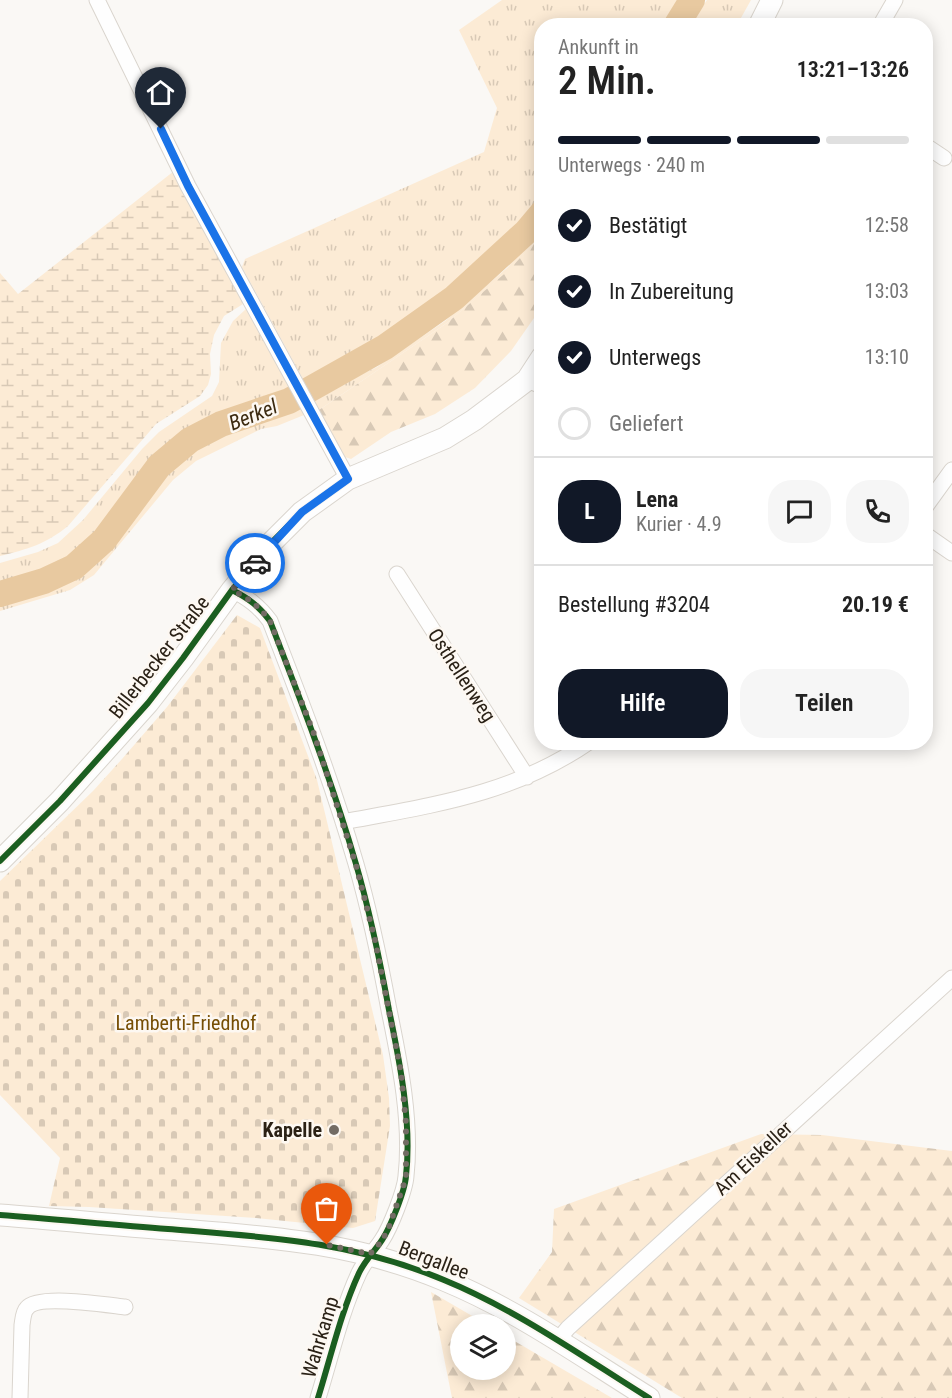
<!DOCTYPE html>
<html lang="de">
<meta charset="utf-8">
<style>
:root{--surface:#fff;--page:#f6f6f6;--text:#222;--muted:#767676;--line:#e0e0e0;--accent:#111827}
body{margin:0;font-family:"Roboto Condensed",sans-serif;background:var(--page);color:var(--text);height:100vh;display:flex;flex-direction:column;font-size:22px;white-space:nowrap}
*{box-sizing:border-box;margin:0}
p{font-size:20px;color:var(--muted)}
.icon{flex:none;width:33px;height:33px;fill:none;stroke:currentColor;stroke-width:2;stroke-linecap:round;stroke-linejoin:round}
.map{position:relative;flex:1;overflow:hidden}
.details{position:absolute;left:534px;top:18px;width:399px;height:732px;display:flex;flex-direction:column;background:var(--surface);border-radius:24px;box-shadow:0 3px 15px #0003}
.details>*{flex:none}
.buttons{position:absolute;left:450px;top:1314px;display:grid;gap:12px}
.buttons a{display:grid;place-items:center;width:66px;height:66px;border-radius:50%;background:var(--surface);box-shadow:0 3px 15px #0003;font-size:30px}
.pin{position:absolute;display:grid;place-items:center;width:51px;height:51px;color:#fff;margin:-62px -26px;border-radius:50% 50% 50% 0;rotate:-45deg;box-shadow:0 0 6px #0007}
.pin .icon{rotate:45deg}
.courier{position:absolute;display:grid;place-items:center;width:60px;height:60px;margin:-30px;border:4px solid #1a73e8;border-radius:50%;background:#fff;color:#222;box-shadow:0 2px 8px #0007}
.summary em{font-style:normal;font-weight:600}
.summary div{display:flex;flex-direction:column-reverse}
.summary{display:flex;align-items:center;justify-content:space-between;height:102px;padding:0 24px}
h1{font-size:39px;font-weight:600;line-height:45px}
.bar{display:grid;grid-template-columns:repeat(4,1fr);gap:9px 6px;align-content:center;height:72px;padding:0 24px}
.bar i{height:8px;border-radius:4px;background:var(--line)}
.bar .selected{background:var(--accent)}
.bar p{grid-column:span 4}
.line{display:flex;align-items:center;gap:15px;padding:0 24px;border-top:2px solid var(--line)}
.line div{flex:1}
.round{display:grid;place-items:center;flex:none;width:63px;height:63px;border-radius:24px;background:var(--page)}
ol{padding:0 24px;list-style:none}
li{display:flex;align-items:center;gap:18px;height:66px}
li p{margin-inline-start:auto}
li .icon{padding:6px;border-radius:50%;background:var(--accent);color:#fff;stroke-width:4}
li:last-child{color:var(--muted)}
li i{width:33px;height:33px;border:3px solid var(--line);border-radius:50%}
.primary-button{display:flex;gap:12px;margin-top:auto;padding:12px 24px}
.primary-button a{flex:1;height:69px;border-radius:24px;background:var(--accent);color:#fff;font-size:24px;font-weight:600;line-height:69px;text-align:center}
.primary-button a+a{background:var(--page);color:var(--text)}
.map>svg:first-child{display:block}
</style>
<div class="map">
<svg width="952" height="1398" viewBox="0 0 952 1398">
<defs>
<pattern id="grass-tufts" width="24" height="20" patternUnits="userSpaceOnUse" patternTransform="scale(1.5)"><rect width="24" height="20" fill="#fcebd5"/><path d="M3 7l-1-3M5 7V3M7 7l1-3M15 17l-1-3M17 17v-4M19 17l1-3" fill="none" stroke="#d8c9b6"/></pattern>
<pattern id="forest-firs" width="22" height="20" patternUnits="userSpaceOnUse" patternTransform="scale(1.5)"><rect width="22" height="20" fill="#fcebd5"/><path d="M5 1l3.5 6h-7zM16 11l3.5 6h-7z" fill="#d8c9b6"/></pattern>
<pattern id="wetland-marsh" width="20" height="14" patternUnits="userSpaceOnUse" patternTransform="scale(1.5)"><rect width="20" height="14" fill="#fcebd5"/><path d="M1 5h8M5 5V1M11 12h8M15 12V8" fill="none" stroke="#d8c9b6"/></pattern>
<pattern id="cemetery-stones" width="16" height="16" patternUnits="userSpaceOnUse" patternTransform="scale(1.5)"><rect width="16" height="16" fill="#fcebd5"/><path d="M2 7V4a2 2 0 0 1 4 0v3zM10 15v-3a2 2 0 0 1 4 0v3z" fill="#d8c9b6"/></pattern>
</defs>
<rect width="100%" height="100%" fill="#faf8f5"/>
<path fill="url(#grass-tufts)" d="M502 0H680L663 25 542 26 541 198 495 248 450 291 407 319 389 335 304 381 242 267 245 259 484 152 497 108 459 30Z
M707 0H751L737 25H690Z
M541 230V235L511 269 447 323 319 410 313 398 377 367 445 321 507 268Z
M246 309 290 389C250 405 203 417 170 445 129 479 108 533 61 562 43 573 20 576 0 582V563L38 552 58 543 83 520 142 449 159 432 212 396 219 382 221 343 233 321Z
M299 405 304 415 277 426 261 429 196 461 173 480 94 575 70 590 0 611V603C30 595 65 589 90 569 126 538 146 491 182 460 214 433 260 421 299 405Z"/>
<path fill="url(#forest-firs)" d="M541 235V308L511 351 475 388 435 414 391 432 351 459 345 457 319 410 447 323 510 269Z
M761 1134 822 1135 952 1151V1398H682L519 1298 552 1252 554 1209Z
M431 1292 486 1324H460V1370H506V1336L612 1398H452Z"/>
<path fill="url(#wetland-marsh)" d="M174 171 243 304 224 316 214 335 210 354 211 374 208 385 200 396 156 424 68 526C46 544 28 549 0 556V273L18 294Z"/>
<path fill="url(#cemetery-stones)" d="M237 615 260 628 317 780 383 1055 389 1098 390 1126 375 1221 353 1228 256 1218 89 1207 49 1206 60 1158 0 1095V881L93 791 122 759 167 707Z"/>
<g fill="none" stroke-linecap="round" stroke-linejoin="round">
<path stroke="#e8c9a0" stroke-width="26" d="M676 26 692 0
M0 594 44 581 74 567 104 540 159 466 190 440 221 424 289 401 385 347 454 298 526 232 542 213"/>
<g stroke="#dad5ce" stroke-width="17">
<path id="street" d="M97 0 188 186 348 479
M880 26 895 0
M926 146 944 158
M527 380 542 386
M926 506 952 470
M926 535 952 553
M397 574 527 777
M232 590C248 598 259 606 270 621 301 701 332 781 356 864 370 912 380 961 389 1010 400 1063 412 1123 406 1176 405 1191 390 1228 382 1240 375 1251 365 1260 359 1273 341 1312 331 1356 318 1398
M343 822C432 805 512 795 589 742
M557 1341 568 1328 952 978
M20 1398 22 1325C23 1319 23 1312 27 1308 38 1294 107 1305 125 1307"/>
</g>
<g stroke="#dad5ce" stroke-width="23">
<path id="secondary" d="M759 26 772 0
M0 861 60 801 148 703 183 658 232 590 272 542 302 512 348 479 445 438 474 420 527 380 542 357
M0 1215C56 1219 112 1225 168 1229 267 1237 351 1241 444 1280 517 1310 583 1357 649 1398"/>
</g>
<use href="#street" stroke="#fefefe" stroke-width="15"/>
<use href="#secondary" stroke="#fefefe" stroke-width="21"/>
<g stroke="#fdf8f2" stroke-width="10">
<path id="cycleway" d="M232 590C248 598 259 606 270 621 301 701 332 781 356 864 370 912 380 961 389 1010 400 1063 412 1123 406 1176 405 1191 390 1228 382 1240 375 1251 365 1260 359 1273 341 1312 331 1356 318 1398
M0 861 60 801 148 703 183 658 232 590 272 542 302 512 348 479
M0 1215C56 1219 112 1225 168 1229 267 1237 351 1241 444 1280 517 1310 583 1357 649 1398"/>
</g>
<use href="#cycleway" stroke="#1b5e20" stroke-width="6"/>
</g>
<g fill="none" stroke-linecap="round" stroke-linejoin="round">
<path stroke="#736c64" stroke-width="6" stroke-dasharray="0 10.8" d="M255 563 232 590C248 598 259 606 270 621L314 734 356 865 375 940 401 1072 406 1123V1178L389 1227 382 1241 370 1254 327 1245"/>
<path stroke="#1a73e8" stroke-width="8" d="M161 129 188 186 348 479 302 512 255 563"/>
</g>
<circle fill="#736c64" stroke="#fdf8f2" stroke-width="2" cx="334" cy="1130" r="6"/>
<g text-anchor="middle" stroke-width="5" stroke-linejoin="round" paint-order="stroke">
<g font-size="20" fill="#2a2116" stroke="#fdf8f2">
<text transform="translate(159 657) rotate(-52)" y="7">Billerbecker Straße</text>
<text transform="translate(462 675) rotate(57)" y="7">Osthellenweg</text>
<text transform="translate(753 1158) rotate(-43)" y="7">Am Eiskeller</text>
<text transform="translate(434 1260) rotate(21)" y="7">Bergallee</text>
<text transform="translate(320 1337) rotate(-73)" y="7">Wahrkamp</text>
</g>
<g font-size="20" fill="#764e04" stroke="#fdf8f2">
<text x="186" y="1030">Lamberti-Friedhof</text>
</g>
<g font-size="20" font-weight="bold" fill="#2a2116" stroke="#fdf8f2" text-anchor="end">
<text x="322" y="1137">Kapelle</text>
</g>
<g font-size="21" font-style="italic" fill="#3c2a10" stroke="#fdf8f2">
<text transform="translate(253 415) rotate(-22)" y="7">Berkel</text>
</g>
</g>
</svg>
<div class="buttons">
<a><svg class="icon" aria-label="layers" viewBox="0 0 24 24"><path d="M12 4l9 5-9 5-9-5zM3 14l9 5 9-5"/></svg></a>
</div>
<div class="pin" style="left:327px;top:1245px;background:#ea580c"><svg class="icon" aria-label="bag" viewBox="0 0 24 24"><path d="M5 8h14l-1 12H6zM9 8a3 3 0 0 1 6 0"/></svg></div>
<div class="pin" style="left:161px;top:129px;background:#1f2937"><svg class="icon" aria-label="home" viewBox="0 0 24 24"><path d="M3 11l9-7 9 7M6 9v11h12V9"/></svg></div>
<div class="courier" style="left:255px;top:563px"><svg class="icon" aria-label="car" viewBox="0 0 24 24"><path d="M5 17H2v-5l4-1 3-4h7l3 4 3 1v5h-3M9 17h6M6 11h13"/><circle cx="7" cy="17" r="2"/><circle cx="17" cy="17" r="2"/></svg></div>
<section class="details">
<div class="summary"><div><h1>2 Min.</h1><p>Ankunft in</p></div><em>13:21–13:26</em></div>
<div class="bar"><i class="selected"></i><i class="selected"></i><i class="selected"></i><i></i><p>Unterwegs · 240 m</p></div>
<ol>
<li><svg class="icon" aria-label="check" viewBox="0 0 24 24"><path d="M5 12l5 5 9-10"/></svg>Bestätigt<p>12:58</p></li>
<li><svg class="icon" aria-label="check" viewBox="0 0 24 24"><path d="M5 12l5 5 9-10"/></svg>In Zubereitung<p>13:03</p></li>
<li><svg class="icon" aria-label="check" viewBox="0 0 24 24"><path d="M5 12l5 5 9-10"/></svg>Unterwegs<p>13:10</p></li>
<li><i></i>Geliefert</li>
</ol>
<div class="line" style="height:108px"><b class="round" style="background:var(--accent);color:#fff">L</b><div><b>Lena</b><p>Kurier · 4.9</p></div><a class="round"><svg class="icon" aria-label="chat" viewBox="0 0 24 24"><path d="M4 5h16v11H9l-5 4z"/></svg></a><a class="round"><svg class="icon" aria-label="phone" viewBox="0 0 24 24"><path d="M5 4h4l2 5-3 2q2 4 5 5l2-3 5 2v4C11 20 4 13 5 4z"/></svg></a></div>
<div class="line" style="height:78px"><div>Bestellung #3204</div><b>20.19 €</b></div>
<div class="primary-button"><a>Hilfe</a><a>Teilen</a></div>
</section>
</div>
